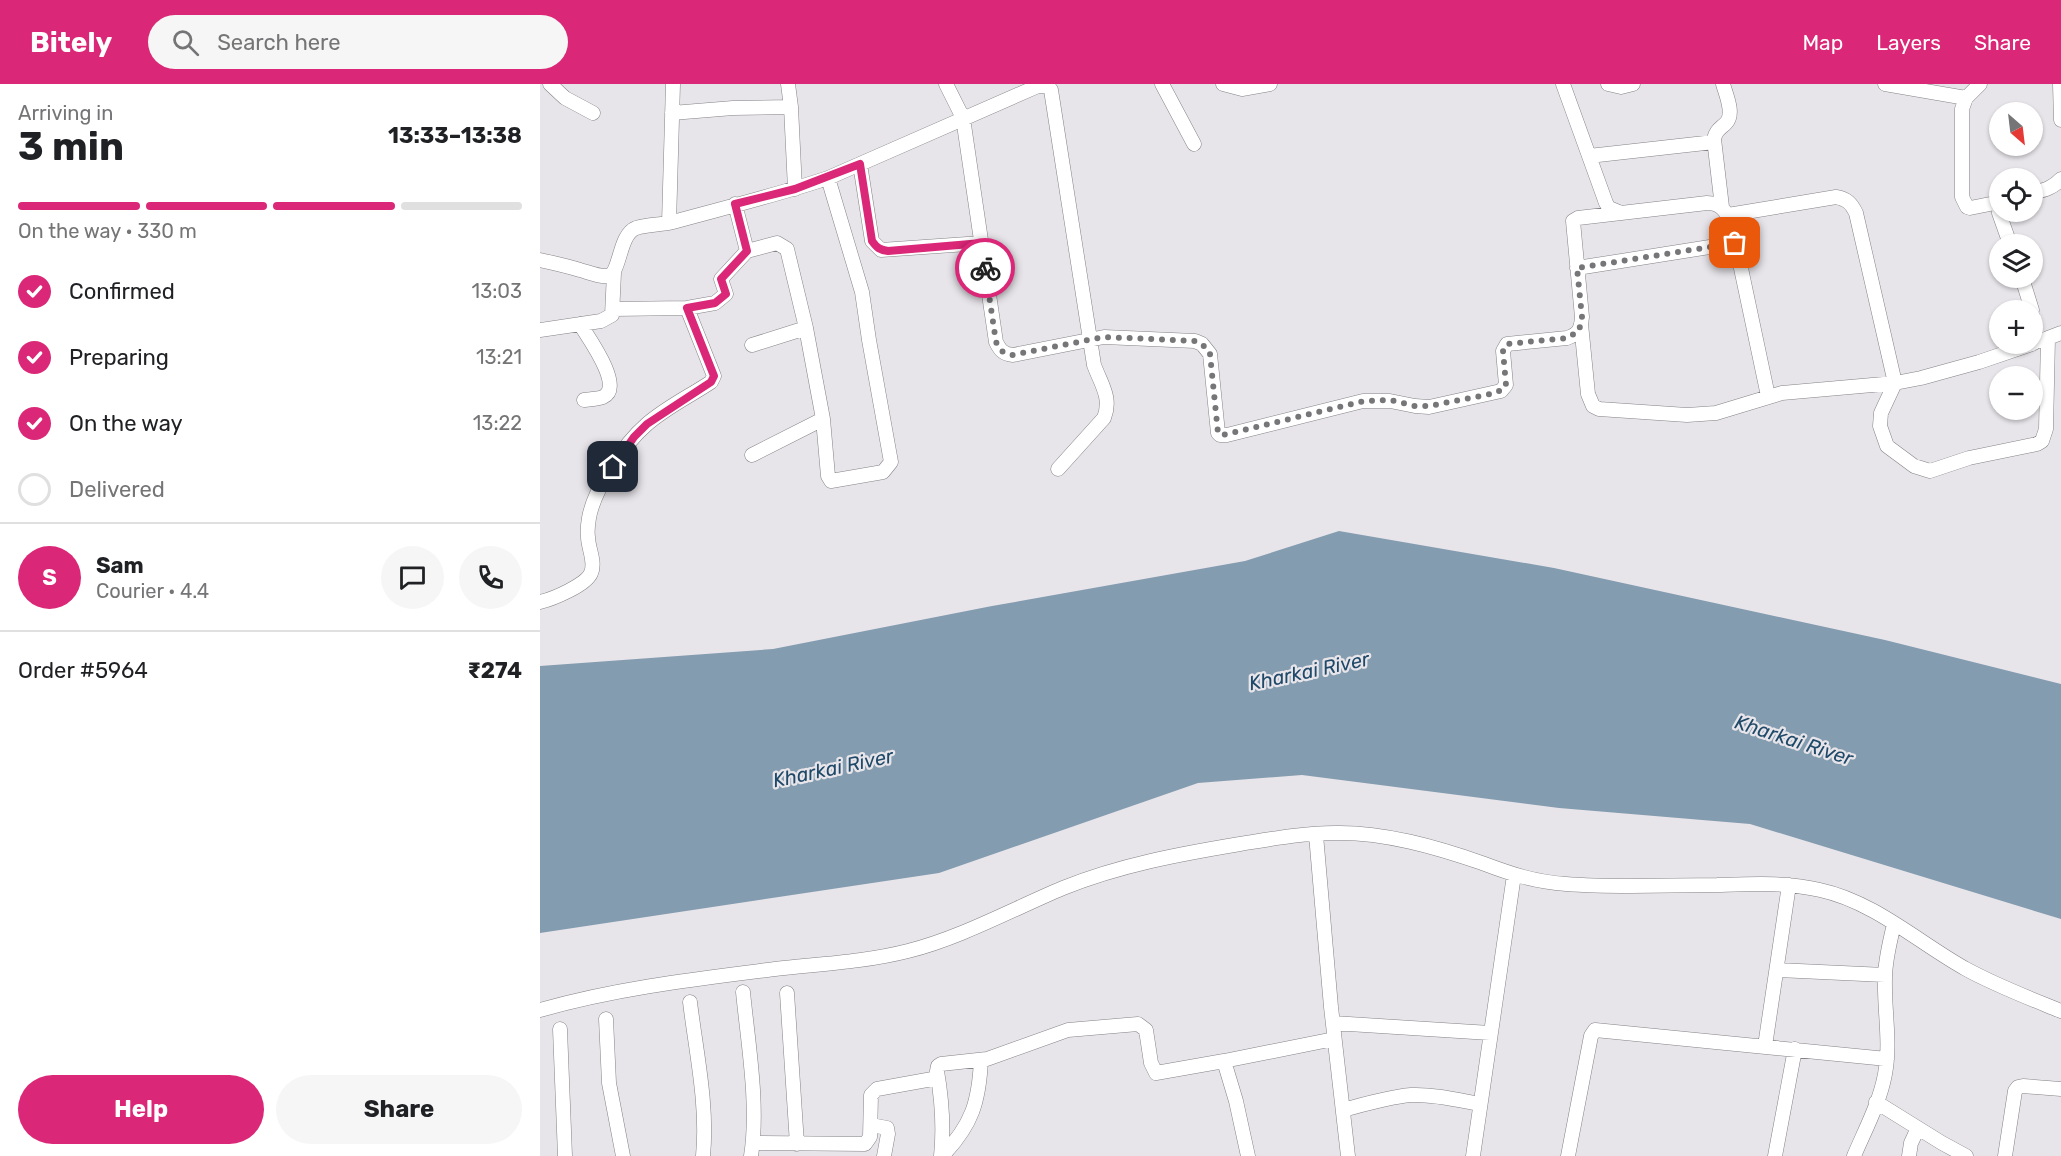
<!DOCTYPE html>
<meta charset="utf-8">
<style>
:root{--surface:#fff;--page:#f6f6f6;--text:#202124;--muted:#757577;--line:#e0e0e0;--accent:#db2777}
body{margin:0;font-family:Rubik,sans-serif;background:var(--page);color:var(--text);height:100vh;display:flex;flex-direction:column;font-size:22px;white-space:nowrap}
*{box-sizing:border-box;margin:0}
p{font-size:20px;color:var(--muted)}
.icon{flex:none;width:33px;height:33px;fill:none;stroke:currentColor;stroke-width:2;stroke-linecap:round;stroke-linejoin:round}
.map{position:relative;flex:1;overflow:hidden}
.sheet{display:flex;flex-direction:column;background:var(--surface);width:540px}
.sheet>*{flex:none}
.needle{width:39px;rotate:152deg}
.tools{position:absolute;left:1449px;top:18px;display:grid;gap:12px}
.tools a{display:grid;place-items:center;width:54px;height:54px;border-radius:50%;background:var(--surface);box-shadow:0 2px 4px #0004;font-size:30px}
.pin{position:absolute;display:grid;place-items:center;width:51px;height:51px;color:#fff;margin:-26px;border-radius:12px;box-shadow:0 3px 9px #0006}
.courier{position:absolute;display:grid;place-items:center;width:60px;height:60px;margin:-30px;border:4px solid #db2777;border-radius:50%;background:#fff;color:#222;box-shadow:0 2px 8px #0007}
.summary em{font-style:normal;font-weight:700}
.summary div{display:flex;flex-direction:column-reverse}
.summary{display:flex;align-items:center;justify-content:space-between;height:102px;padding:0 18px}
h1{font-size:39px;font-weight:700;line-height:45px}
.bar{display:grid;grid-template-columns:repeat(4,1fr);gap:9px 6px;align-content:center;height:72px;padding:0 18px}
.bar i{height:8px;border-radius:4px;background:var(--line)}
.bar .on{background:var(--accent)}
.bar p{grid-column:span 4}
.line{display:flex;align-items:center;gap:15px;padding:0 18px;border-top:2px solid var(--line)}
.line div{flex:1}
.round{display:grid;place-items:center;flex:none;width:63px;height:63px;border-radius:32px;background:var(--page)}
ol{padding:0 18px;list-style:none}
li{display:flex;align-items:center;gap:18px;height:66px}
li p{margin-inline-start:auto}
li .icon{padding:6px;border-radius:50%;background:var(--accent);color:#fff;stroke-width:4}
li:last-child{color:var(--muted)}
li i{width:33px;height:33px;border:3px solid var(--line);border-radius:50%}
.cta{display:flex;gap:12px;margin-top:auto;padding:12px 18px}
.cta a{flex:1;height:69px;border-radius:36px;background:var(--accent);color:#fff;font-size:24px;font-weight:700;line-height:69px;text-align:center}
.cta a+a{background:var(--page);color:var(--text)}
header{display:flex;align-items:center;gap:36px;box-sizing:border-box;height:84px;padding:0 30px;background:var(--accent);color:#fff}
header strong{font-size:28px}
nav{display:flex;gap:33px;margin-inline-start:auto;font-size:21px}
.search{width:420px;height:54px;background:var(--page);display:flex;align-items:center;gap:15px;box-sizing:border-box;padding:0 21px;border-radius:33px;color:var(--muted);font-size:22px}
main{display:flex;flex:1;min-height:0}
.map>svg:first-child{display:block}
</style>
<header>
<strong>Bitely</strong>
<div class="search"><svg class="icon" aria-label="search" viewBox="0 0 24 24"><circle cx="10" cy="10" r="6"/><path d="M15 15l6 6"/></svg>Search here</div>
<nav><a>Map</a><a>Layers</a><a>Share</a></nav>
</header>
<main>
<section class="sheet">
<div class="summary"><div><h1>3 min</h1><p>Arriving in</p></div><em>13:33–13:38</em></div>
<div class="bar"><i class="on"></i><i class="on"></i><i class="on"></i><i></i><p>On the way · 330 m</p></div>
<ol>
<li><svg class="icon" aria-label="check" viewBox="0 0 24 24"><path d="M5 12l5 5 9-10"/></svg>Confirmed<p>13:03</p></li>
<li><svg class="icon" aria-label="check" viewBox="0 0 24 24"><path d="M5 12l5 5 9-10"/></svg>Preparing<p>13:21</p></li>
<li><svg class="icon" aria-label="check" viewBox="0 0 24 24"><path d="M5 12l5 5 9-10"/></svg>On the way<p>13:22</p></li>
<li><i></i>Delivered</li>
</ol>
<div class="line" style="height:108px"><b class="round" style="background:var(--accent);color:#fff">S</b><div><b>Sam</b><p>Courier · 4.4</p></div><a class="round"><svg class="icon" aria-label="chat" viewBox="0 0 24 24"><path d="M4 5h16v11H9l-5 4z"/></svg></a><a class="round"><svg class="icon" aria-label="phone" viewBox="0 0 24 24"><path d="M5 4h4l2 5-3 2q2 4 5 5l2-3 5 2v4C11 20 4 13 5 4z"/></svg></a></div>
<div class="line" style="height:78px"><div>Order #5964</div><b>₹274</b></div>
<div class="cta"><a>Help</a><a>Share</a></div>
</section>
<div class="map">
<svg width="1521" height="1072" viewBox="0 0 1521 1072">
<rect width="100%" height="100%" fill="#e8e5ea"/>
<path fill="#849cb0" d="M799 447 1014 484 1345 556 1521 600V835L1210 740 1019 724 762 691 658 699 399 789 0 849V582L233 565 452 522 705 477Z"/>
<g fill="none" stroke-linecap="round" stroke-linejoin="round">
<g stroke="#848286" stroke-width="15">
<path id="minor" d="M10 0 25 14 53 29
M248 0 251 23 255 105
M406 0 423 34 456 258C460 266 463 270 473 271L564 253 655 257 662 260 670 270 678 349 680 351H687L823 317H850L875 322 889 323 961 307 966 301 963 267 967 260 1027 254C1039 250 1041 245 1042 233L1033 137 1038 134 1081 129
M622 0 654 60
M683 0 702 5 730 0
M1023 0 1066 119 1069 124 1081 129 1167 119C1180 119 1185 126 1191 137L1228 312
M1068 0 1081 3 1093 0
M1345 0 1426 14
M1440 0 1426 14 1422 25V113L1427 123 1430 124 1460 118
M1520 0 1521 36
M132 29 193 24 251 23
M1049 72 1174 58
M320 80 332 157 341 166 442 159
M1492 109C1504 106 1513 104 1521 95
M1182 123 1174 55C1176 46 1180 45 1186 39 1195 30 1186 11 1183 0
M1460 123 1459 129 1470 160
M1188 131 1296 113C1307 115 1311 119 1316 129L1355 299 1341 329 1340 342 1347 362 1374 382 1390 387 1429 374 1497 360 1502 357 1506 345 1508 254
M129 139 133 0
M207 167 237 159 247 165 266 244 283 335 288 392 291 397 343 388 351 378 329 256 322 208 288 94
M0 176C14 179 27 182 40 186 48 188 59 193 67 192 81 191 78 151 96 144 108 140 121 141 133 138 184 124 237 111 288 94L498 2H508L511 6 554 281C561 300 572 314 564 334L518 385
M1037 184 1195 159
M1482 194 1492 226
M73 225 147 224 175 219 186 210 181 195 207 167 195 120
M1492 231 1494 259
M40 240C47 252 85 303 63 313 58 315 50 315 44 316
M1041 240 1048 310 1053 322 1059 325 1147 331 1176 329 1242 309 1355 299 1381 294 1439 278 1492 260
M0 246 61 237 72 231 74 189
M1500 257 1521 249
M212 261 266 244
M212 371 283 335
M0 518C13 515 46 501 51 489 56 478 48 464 48 453 47 447 48 440 49 434 54 405 84 360 106 341 125 324 150 312 171 298L174 292 147 224
M776 751 791 923 808 1072
M1237 886 1345 891
M203 908C208 959 219 1022 211 1072
M247 909 257 1060
M150 918C156 968 168 1021 163 1072
M0 926C77 904 156 895 235 885 279 880 325 878 368 867 420 854 473 825 523 804 580 781 640 770 700 760 731 755 763 749 795 749 844 748 896 763 942 779 971 790 995 798 1026 800 1076 804 1127 801 1177 801 1212 800 1247 798 1280 806 1335 818 1379 859 1426 885 1457 902 1489 914 1521 927
M66 935 69 999 83 1072
M793 939 950 949
M20 945 25 1072
M1225 962 1249 801
M1336 1018 1402 1059 1426 1072
M803 1026C825 1020 848 1013 871 1011 894 1010 918 1016 940 1020
M331 1041 347 1044 348 1050 344 1072
M213 1059 325 1060 330 1053 331 1011 337 1005 398 994
M401 1072C404 1043 402 1016 397 987L398 982 401 980 447 975 528 946 598 940 606 946 611 979 616 989 684 977
M402 1072C432 1041 439 1018 441 976
M708 1072 696 1017 684 977 794 955
M933 1072 974 791
M1028 1072 1051 952 1055 946 1347 975
M1235 1072 1255 965
M1314 1072C1325 1046 1340 1018 1345 990 1351 958 1344 927 1345 894 1345 876 1350 858 1354 840
M1369 1072 1371 1059 1378 1044
M1465 1072 1475 1007 1478 1003 1483 1002 1521 1005"/>
</g>
<use href="#minor" stroke="#fff" stroke-width="14"/>
</g>
<g fill="none" stroke-linecap="round" stroke-linejoin="round">
<path stroke="#767578" stroke-width="6" stroke-dasharray="0 10.8" d="M445 184 456 258C460 266 463 270 472 271L564 253 656 257 667 264 670 270 678 349 683 351 824 317 850 316 875 322H889L956 309 964 304 966 301 963 267 967 260 1027 254 1039 247 1042 233 1037 184 1195 159"/>
<path stroke="#db2777" stroke-width="8" d="M73 383 94 353 107 340 171 298 174 292 147 224 175 219 186 210 181 195 207 167 195 120 255 105 320 80 332 157C337 164 340 166 348 167L442 159 445 184"/>
</g>
<g text-anchor="middle" stroke-width="4.5" stroke-linejoin="round" paint-order="stroke">
<g font-size="20" font-style="italic" fill="#1f4968" stroke="#e8e5ea">
<text transform="translate(769 587) rotate(-12)" y="7">Kharkai River</text>
<text transform="translate(1254 656) rotate(18)" y="7">Kharkai River</text>
<text transform="translate(293 684) rotate(-12)" y="7">Kharkai River</text>
</g>
</g>
</svg>
<div class="tools">
<a><svg class="needle" viewBox="-14 -14 28 28"><path d="M0-13l5 13h-10z" fill="#e53935"/><path d="M0 13l5-13h-10z" fill="#757577"/></svg></a>
<a><svg class="icon" aria-label="locate" viewBox="0 0 24 24"><circle cx="12" cy="12" r="6"/><path d="M12 2v4M12 18v4M2 12h4M18 12h4"/></svg></a>
<a><svg class="icon" aria-label="layers" viewBox="0 0 24 24"><path d="M12 4l9 5-9 5-9-5zM3 14l9 5 9-5"/></svg></a>
<a>+</a>
<a>−</a>
</div>
<div class="pin" style="left:1195px;top:159px;background:#ea580c"><svg class="icon" aria-label="bag" viewBox="0 0 24 24"><path d="M5 8h14l-1 12H6zM9 8a3 3 0 0 1 6 0"/></svg></div>
<div class="pin" style="left:73px;top:383px;background:#1f2937"><svg class="icon" aria-label="home" viewBox="0 0 24 24"><path d="M3 11l9-7 9 7M6 9v11h12V9"/></svg></div>
<div class="courier" style="left:445px;top:184px"><svg class="icon" aria-label="bike" viewBox="0 0 24 24"><circle cx="6" cy="16" r="4"/><circle cx="18" cy="16" r="4"/><path d="M6 16l4-8h5l3 8M10 8l3 8H6M13 5h3"/></svg></div>
</div>
</main>
